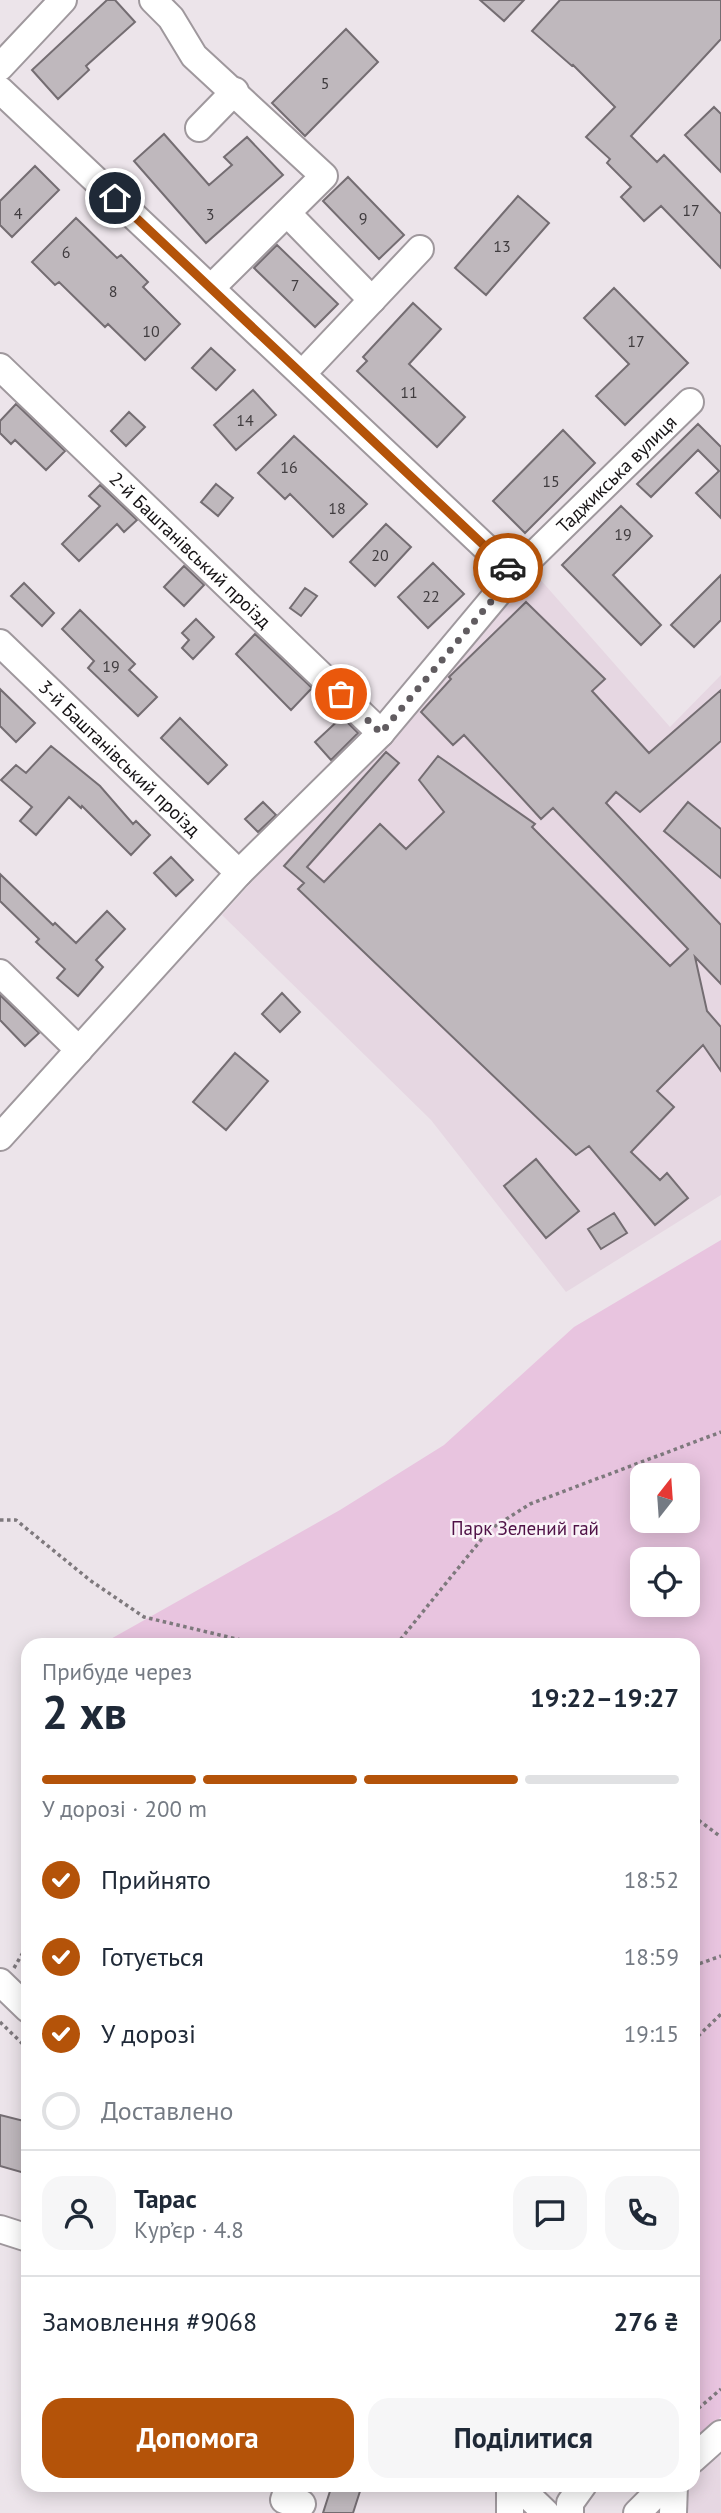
<!DOCTYPE html>
<html lang="uk">
<meta charset="utf-8">
<style>
:root{--surface:#fff;--page:#f6f6f7;--text:#1f2937;--muted:#747a83;--line:#e0e1e3;--accent:#b45309}
body{margin:0;font-family:"PT Sans",sans-serif;background:var(--page);color:var(--text);height:100vh;display:flex;flex-direction:column;font-size:26px;white-space:nowrap}
*{box-sizing:border-box;margin:0}
p{font-size:23px;color:var(--muted)}
.icon{flex:none;width:38px;height:38px;fill:none;stroke:currentColor;stroke-width:2;stroke-linecap:round;stroke-linejoin:round}
.map{position:relative;flex:1;overflow:hidden}
.panel{position:absolute;left:21px;top:1638px;width:679px;height:854px;display:flex;flex-direction:column;background:var(--surface);border-radius:21px;box-shadow:0 4px 18px #0003}
.panel>*{flex:none}
.needle{width:46px;rotate:17deg}
.tools{position:absolute;left:630px;top:1463px;display:grid;gap:14px}
.tools a{display:grid;place-items:center;width:70px;height:70px;border-radius:14px;background:var(--surface);box-shadow:0 4px 18px #0003;font-size:35px}
.pin{position:absolute;display:grid;place-items:center;width:60px;height:60px;color:#fff;margin:-30px;border:4px solid #fff;border-radius:50%;box-shadow:0 2px 7px #0007}
.courier{position:absolute;display:grid;place-items:center;width:70px;height:70px;margin:-35px;border:5px solid #b45309;border-radius:50%;background:#fff;color:#222;box-shadow:0 2px 9px #0007}
.summary em{font-style:normal;font-weight:700}
.summary div{display:flex;flex-direction:column-reverse}
.summary{display:flex;align-items:center;justify-content:space-between;height:119px;padding:0 21px}
h1{font-size:46px;font-weight:700;line-height:52px}
.bar{display:grid;grid-template-columns:repeat(4,1fr);gap:10px 7px;align-content:center;height:84px;padding:0 21px}
.bar i{height:9px;border-radius:5px;background:var(--line)}
.bar .active{background:var(--accent)}
.bar p{grid-column:span 4}
.line{display:flex;align-items:center;gap:18px;padding:0 21px;border-top:2px solid var(--line)}
.line div{flex:1}
.round{display:grid;place-items:center;flex:none;width:74px;height:74px;border-radius:21px;background:var(--page)}
ol{padding:0 21px;list-style:none}
li{display:flex;align-items:center;gap:21px;height:77px}
li p{margin-inline-start:auto}
li .icon{padding:7px;border-radius:50%;background:var(--accent);color:#fff;stroke-width:4}
li:last-child{color:var(--muted)}
li i{width:38px;height:38px;border:4px solid var(--line);border-radius:50%}
.action{display:flex;gap:14px;margin-top:auto;padding:14px 21px}
.action a{flex:1;height:80px;border-radius:21px;background:var(--accent);color:#fff;font-size:28px;font-weight:700;line-height:80px;text-align:center}
.action a+a{background:var(--page);color:var(--text)}
.map>svg:first-child{display:block}
</style>
<div class="map">
<svg width="721" height="2513" viewBox="0 0 721 2513">
<rect width="100%" height="100%" fill="#ece4ea"/>
<path fill="#e6d7e2" d="M531 569 670 727 721 675V1195L566 1292 431 1120 222 915Z
M720 2446 721 2513H680L682 2485H693V2472Z"/>
<path fill="#e8c4df" fill-rule="evenodd" d="M721 1240V2417L698 2440 693 2439V1645H100L340 1510 444 1445 574 1327ZM642 1475H688V1521H642ZM642 1559H688V1605H642Z"/>
<path fill="#bfb8bd" stroke="#746d72" stroke-width="2" d="M107 0H115L135 22 86 66 89 70 58 99 32 70Z
M480 0H524L504 21Z
M560 0H721V39L631 136 657 162 664 155 721 214V268L661 206 644 221 621 197 631 187 607 163 610 159 586 137 615 107 573 65 572 66 532 31Z
M346 29 378 62 305 136 272 103Z
M714 107 721 114V172L685 135Z
M164 134 209 185 232 165 224 157 247 137 283 175 206 243 134 161Z
M35 166 59 190 12 237 0 225V201Z
M348 177 404 235 379 259 323 201Z
M518 196 549 223 486 295 455 268Z
M76 218 117 258 121 255 148 282 143 287 180 324 145 360 108 324 105 327 59 282 55 285 32 262Z
M277 245 338 304 315 327 254 268Z
M614 288 688 363 625 425 596 396 629 364 584 318Z
M413 303 441 329 409 364 465 417 437 447 357 371 367 361 363 357Z
M211 348 235 370 216 390 192 368Z
M253 390 276 415 236 450 214 425Z
M16 404 65 451 46 470 15 440 11 444 0 433V421Z
M129 412 145 427 126 446 111 431Z
M698 424 721 447V518L696 493 719 471 698 450 651 497 637 484Z
M563 430 595 463 525 533 493 501Z
M294 436 367 504 333 537 290 494 285 499 258 473Z
M216 484 233 498 218 516 201 502Z
M100 485 137 520 124 532 117 524 79 561 62 544 100 506 89 496Z
M621 506 652 536 613 575 661 625 641 645 562 565Z
M386 524 411 547 375 586 350 562Z
M433 563 464 594 428 628 398 597Z
M184 566 204 585 184 606 164 587Z
M721 575V620L694 647 671 625Z
M24 583 54 613 42 626 11 596Z
M305 588 317 596 301 616 290 608Z
M526 602 605 679 592 691 649 753 721 690V741L640 812 616 792 606 803 721 925V984L695 957 707 1011 721 1027V1071L703 1045 657 1091 674 1107 631 1152 660 1180 667 1173 688 1198 655 1225 589 1146 576 1155 298 889 304 883 284 866 386 752 399 763 307 867 324 882 380 824 406 849 444 812 419 780 438 756 535 824 532 827 670 966 688 949 553 808 541 819 464 735 453 745 421 712 451 679 449 677Z
M80 610 135 664 129 670 157 697 138 716 88 668 94 661 62 629Z
M196 619 214 637 193 659 182 648 189 640 182 633Z
M255 634 312 688 291 710 236 654Z
M0 689 35 723 16 742 0 726Z
M342 717 358 733 331 760 315 742Z
M180 718 227 765 208 784 161 738Z
M51 746 100 786 133 824 136 821 150 835 131 855 82 806 81 808 69 797 36 835 20 821 32 807 1 780 16 765 26 773Z
M263 802 276 815 258 832 245 819Z
M688 802 721 829V878L664 831Z
M171 857 193 880 176 896 154 873Z
M0 874 53 925 55 923 76 943 107 911 125 929 96 960 103 967 78 996 57 978 65 969 36 942 39 939 0 901Z
M282 993 300 1012 280 1032 262 1014Z
M0 995 39 1033 25 1046 0 1020Z
M235 1053 268 1081 226 1130 193 1102Z
M536 1159 579 1211 546 1238 504 1186Z
M614 1213 627 1233 601 1249 588 1229Z
M0 2115 28 2122V2174L0 2166Z
M332 2485H362L353 2513H323Z"/>
<g fill="none" stroke-linecap="round" stroke-linejoin="round">
<g stroke="#9f989d" stroke-width="30">
<g id="minor">
<path d="M153 0 171 18 194 56 324 176 211 288"/>
<path d="M0 67 63 0"/>
<path d="M0 90 514 574"/>
<path d="M199 128 235 91"/>
<path d="M287 213 372 300"/>
<path id="s1" d="M0 367 381 733"/>
<path d="M302 374 420 249"/>
<path id="s2" d="M0 643 239 873"/>
<path d="M0 973 79 1050"/>
<path id="s3" d="M0 1137 239 873 381 733 514 574 690 402"/>
<path d="M0 1982 28 2009"/>
<path d="M0 2229 28 2238"/>
<path d="M693 2459 721 2434"/>
<path d="M289 2485 284 2500 302 2504"/>
<path d="M517 2485 546 2513"/>
<path d="M510 2513V2485"/>
<path d="M570 2513V2503L583 2485"/>
<path d="M637 2513 665 2485"/>
<path d="M673 2513 674 2485"/>
</g>
</g>
<path stroke="#7e797d" stroke-width="3.5" stroke-dasharray="3.5 3.5" stroke-linecap="butt" d="M0 1520H16L91 1581 144 1617 262 1645
M396 1645 489 1530 530 1504 721 1432
M693 1816 721 1837
M693 1966 721 1956
M14 1968 28 1944
M0 2022 28 2049
M693 2041 721 2014
M693 2413 721 2389
M693 2416 699 2426"/>
<use href="#minor" stroke="#fff" stroke-width="26"/>
</g>
<g fill="none" stroke-linecap="round" stroke-linejoin="round">
<path stroke="#615c60" stroke-width="7" stroke-dasharray="0 12.6" d="M341 694 381 733 514 574 508 568"/>
<path stroke="#b45309" stroke-width="9" d="M115 198 508 568"/>
</g>
<g text-anchor="middle" stroke-width="5" stroke-linejoin="round" paint-order="stroke">
<g font-size="16" fill="#403c3f">
<text x="325" y="89">5</text>
<text x="691" y="216">17</text>
<text x="18" y="219">4</text>
<text x="210" y="220">3</text>
<text x="363" y="224">9</text>
<text x="502" y="252">13</text>
<text x="66" y="258">6</text>
<text x="295" y="291">7</text>
<text x="113" y="297">8</text>
<text x="151" y="337">10</text>
<text x="636" y="347">17</text>
<text x="409" y="398">11</text>
<text x="245" y="426">14</text>
<text x="289" y="473">16</text>
<text x="551" y="487">15</text>
<text x="337" y="514">18</text>
<text x="623" y="540">19</text>
<text x="380" y="561">20</text>
<text x="431" y="602">22</text>
<text x="111" y="672">19</text>
</g>
<g font-size="19" fill="#161315" stroke="#f9f2f7">
<text dy="7" stroke="none"><textPath href="#s3" startOffset="906">Таджикська вулиця</textPath></text>
<text dy="7" stroke="none"><textPath href="#s1" startOffset="264">2-й Баштанівський проїзд</textPath></text>
<text dy="7" stroke="none"><textPath href="#s2" startOffset="166">3-й Баштанівський проїзд</textPath></text>
</g>
<g font-size="19" fill="#4f1146" stroke="#f9f2f7">
<text x="525" y="1535">Парк Зелений гай</text>
</g>
</g>
</svg>
<div class="tools">
<a><svg class="needle" viewBox="-14 -14 28 28"><path d="M0-13l5 13h-10z" fill="#e53935"/><path d="M0 13l5-13h-10z" fill="#747a83"/></svg></a>
<a><svg class="icon" aria-label="locate" viewBox="0 0 24 24"><circle cx="12" cy="12" r="6"/><path d="M12 2v4M12 18v4M2 12h4M18 12h4"/></svg></a>
</div>
<div class="pin" style="left:341px;top:694px;background:#ea580c"><svg class="icon" aria-label="bag" viewBox="0 0 24 24"><path d="M5 8h14l-1 12H6zM9 8a3 3 0 0 1 6 0"/></svg></div>
<div class="pin" style="left:115px;top:198px;background:#1f2937"><svg class="icon" aria-label="home" viewBox="0 0 24 24"><path d="M3 11l9-7 9 7M6 9v11h12V9"/></svg></div>
<div class="courier" style="left:508px;top:568px"><svg class="icon" aria-label="car" viewBox="0 0 24 24"><path d="M5 17H2v-5l4-1 3-4h7l3 4 3 1v5h-3M9 17h6M6 11h13"/><circle cx="7" cy="17" r="2"/><circle cx="17" cy="17" r="2"/></svg></div>
<section class="panel">
<div class="summary"><div><h1>2 хв</h1><p>Прибуде через</p></div><em>19:22–19:27</em></div>
<div class="bar"><i class="active"></i><i class="active"></i><i class="active"></i><i></i><p>У дорозі · 200 m</p></div>
<ol>
<li><svg class="icon" aria-label="check" viewBox="0 0 24 24"><path d="M5 12l5 5 9-10"/></svg>Прийнято<p>18:52</p></li>
<li><svg class="icon" aria-label="check" viewBox="0 0 24 24"><path d="M5 12l5 5 9-10"/></svg>Готується<p>18:59</p></li>
<li><svg class="icon" aria-label="check" viewBox="0 0 24 24"><path d="M5 12l5 5 9-10"/></svg>У дорозі<p>19:15</p></li>
<li><i></i>Доставлено</li>
</ol>
<div class="line" style="height:126px"><a class="round"><svg class="icon" aria-label="person" viewBox="0 0 24 24"><circle cx="12" cy="8" r="4"/><path d="M4 21q1-7 8-7t8 7"/></svg></a><div><b>Тарас</b><p>Кур’єр · 4.8</p></div><a class="round"><svg class="icon" aria-label="chat" viewBox="0 0 24 24"><path d="M4 5h16v11H9l-5 4z"/></svg></a><a class="round"><svg class="icon" aria-label="phone" viewBox="0 0 24 24"><path d="M5 4h4l2 5-3 2q2 4 5 5l2-3 5 2v4C11 20 4 13 5 4z"/></svg></a></div>
<div class="line" style="height:91px"><div>Замовлення #9068</div><b>276 ₴</b></div>
<div class="action"><a>Допомога</a><a>Поділитися</a></div>
</section>
</div>
